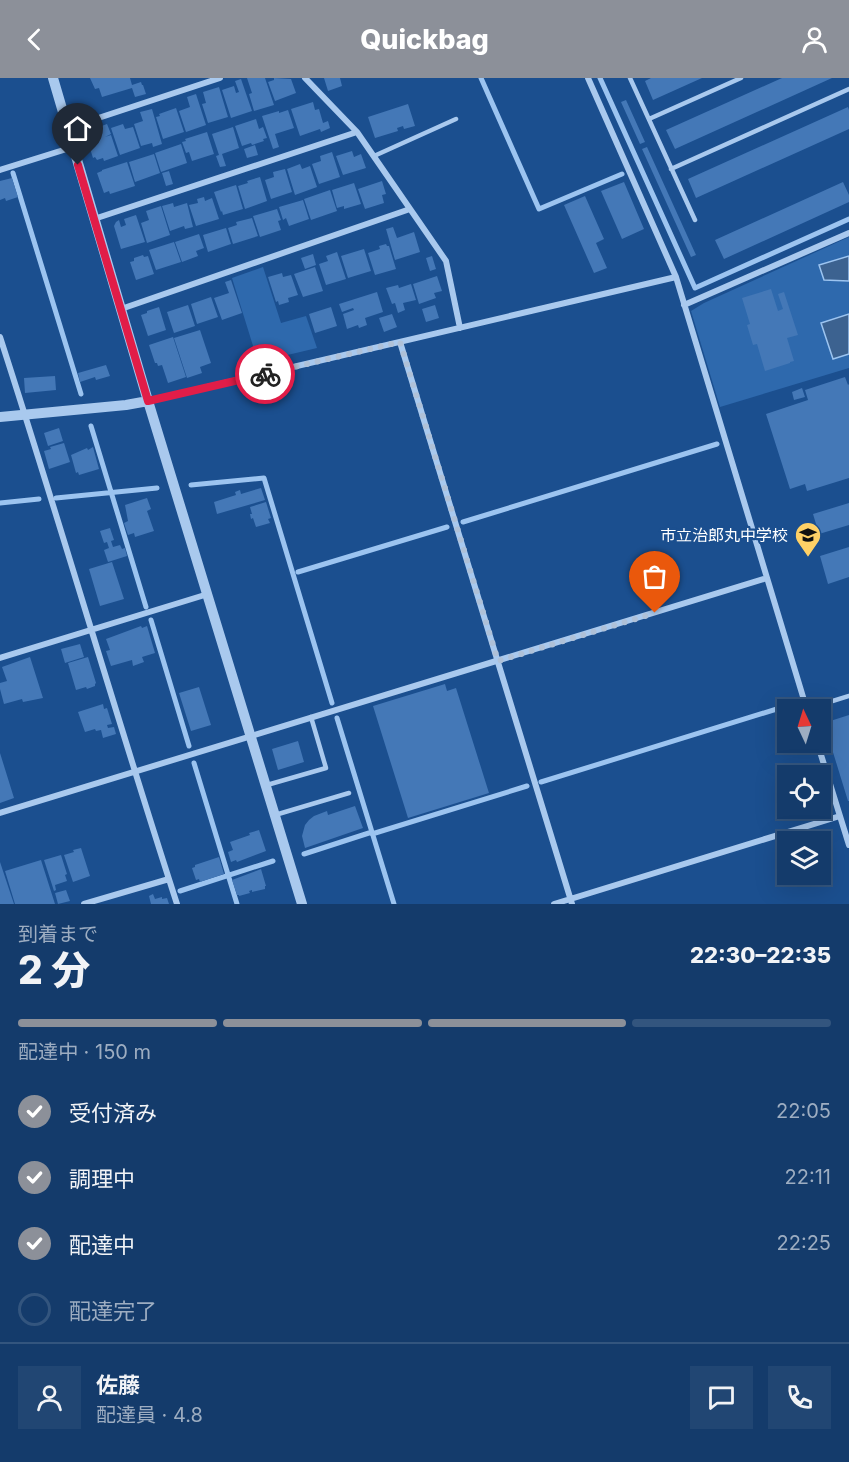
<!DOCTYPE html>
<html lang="ja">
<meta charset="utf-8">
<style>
:root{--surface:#143b6b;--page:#214673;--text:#f1f3f6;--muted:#9dadc1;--line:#33557e;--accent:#8c9099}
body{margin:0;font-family:Inter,"Noto Sans JP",sans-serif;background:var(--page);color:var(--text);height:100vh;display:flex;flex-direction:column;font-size:22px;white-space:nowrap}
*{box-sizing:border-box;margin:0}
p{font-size:20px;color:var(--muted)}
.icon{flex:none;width:33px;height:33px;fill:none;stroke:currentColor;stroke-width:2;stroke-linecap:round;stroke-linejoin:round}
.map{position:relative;height:826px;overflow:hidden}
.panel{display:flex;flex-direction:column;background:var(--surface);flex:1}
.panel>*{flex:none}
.needle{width:39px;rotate:356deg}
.tools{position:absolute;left:777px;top:621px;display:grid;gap:12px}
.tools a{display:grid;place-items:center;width:54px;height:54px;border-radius:0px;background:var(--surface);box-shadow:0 6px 24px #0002,0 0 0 2px var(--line);font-size:30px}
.pin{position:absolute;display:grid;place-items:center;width:51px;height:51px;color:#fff;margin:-62px -26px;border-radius:50% 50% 50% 0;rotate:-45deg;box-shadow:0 0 6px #0007}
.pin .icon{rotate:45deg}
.courier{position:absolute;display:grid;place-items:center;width:60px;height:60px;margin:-30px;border:4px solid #e11d48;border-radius:50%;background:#fff;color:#222;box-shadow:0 2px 8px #0007}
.head em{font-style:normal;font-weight:800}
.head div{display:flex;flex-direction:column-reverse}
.head{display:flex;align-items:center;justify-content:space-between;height:102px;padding:0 18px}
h1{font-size:39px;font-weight:800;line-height:45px}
.bar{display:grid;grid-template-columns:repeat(4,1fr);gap:9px 6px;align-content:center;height:72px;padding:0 18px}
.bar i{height:8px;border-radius:4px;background:var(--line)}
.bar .selected{background:var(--accent)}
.bar p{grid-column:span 4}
.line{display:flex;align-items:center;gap:15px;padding:0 18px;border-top:2px solid var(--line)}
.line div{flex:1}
.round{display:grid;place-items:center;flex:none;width:63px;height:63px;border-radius:0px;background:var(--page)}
ol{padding:0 18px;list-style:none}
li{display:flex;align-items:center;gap:18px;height:66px}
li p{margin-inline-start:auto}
li .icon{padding:6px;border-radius:50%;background:var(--accent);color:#fff;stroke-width:4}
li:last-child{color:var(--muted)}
li i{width:33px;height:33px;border:3px solid var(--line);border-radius:50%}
header{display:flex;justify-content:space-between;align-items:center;height:78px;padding:0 18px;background:var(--accent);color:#fff;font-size:27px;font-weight:800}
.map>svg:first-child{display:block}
</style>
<header><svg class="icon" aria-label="back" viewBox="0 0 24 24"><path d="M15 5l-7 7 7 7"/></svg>Quickbag<svg class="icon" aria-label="person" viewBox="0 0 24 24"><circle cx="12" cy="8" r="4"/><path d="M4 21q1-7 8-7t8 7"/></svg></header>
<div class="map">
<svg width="849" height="826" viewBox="0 0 849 826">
<rect width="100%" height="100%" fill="#1b4f8f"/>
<path fill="#2e69ad" d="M849 159V290L720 329 691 233 704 225Z
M263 189 281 245 306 238 317 270 258 284 232 200Z"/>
<path fill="#3c6290" stroke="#9cc4f0" stroke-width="1.5" d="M849 178V203L824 202 819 187Z
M849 236V276L833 281 821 245Z"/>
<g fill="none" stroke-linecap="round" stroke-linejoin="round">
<path stroke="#9cc4f0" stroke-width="5" d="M481 0 539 131 622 96
M600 0 695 210 849 141
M13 95 81 316
M91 348 146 529
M191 407 264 400 332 625
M56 420 157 410
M0 425 39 421
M463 444 717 366
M298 494 447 449
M151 542 189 668
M337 640 394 826
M194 685 237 826
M541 704 796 625
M372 756 527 708
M304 776 372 754
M180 813 273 783"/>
</g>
<path fill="#4478b7" d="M90 0H130L132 7 141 4 142 7H143L146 16 135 19 132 10 102 19 99 10 95 11Z
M247 0H265L274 27 254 33 249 16 252 15Z
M274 0 291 1 296 15 275 23 268 4 274 2Z
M324 0H340L342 8 328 13Z
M651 0H702L653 22 645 3Z
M782 0H832L675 71 666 52Z
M241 1 252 33 231 40 222 12 234 8 236 15 239 14 235 3Z
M219 9 228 39 208 45 202 26 206 25 203 14Z
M196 16 206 47 186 54 179 33 190 29 187 19Z
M626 22 645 64 640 66 621 24Z
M313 24 315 32 319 31 323 45 328 43 330 50 321 54 320 51 300 58 291 31Z
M408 26 415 48 404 51 403 48 397 50 398 53 375 60 368 39Z
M848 29 849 32V51L696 120 688 101Z
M176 30 184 54 163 61 156 39 160 38 159 36Z
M152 31 162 66 153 69 152 65 141 68 134 46 143 43 140 34Z
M288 32 294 50 275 56 279 69 273 71 262 38 279 33V35Z
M256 41 259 51 263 49 267 60 263 61 264 63 252 67 251 65 242 68 235 48Z
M107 46 111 56 105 59 111 57 118 78 104 83 103 80 97 82 95 79 93 80 88 64 100 61 96 50Z
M123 46 125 51 133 49 140 70 120 77 111 50Z
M233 49 239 70 222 76 226 88 220 89 216 78 219 77 212 56Z
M207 54 214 76 192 83 189 74 186 75 182 64 186 63 185 61Z
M181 66 187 85 161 94 155 75Z
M255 67 258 77 247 80 244 71Z
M647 69 696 177 691 179 642 71Z
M352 73 354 79 361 76 366 90 343 97 336 78Z
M332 74 340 99 319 106 312 86 321 83 320 78Z
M154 76 160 95 135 104 129 84Z
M127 84 135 108 110 116 109 113 104 115 97 95 102 93V92Z
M300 86 302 91 310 88 317 109 295 117 287 91Z
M285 91 292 114 271 121 265 102 274 99 273 94Z
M169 93 173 106 166 108 162 95Z
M260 99 267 123 245 131 238 108 248 105 247 103Z
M12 100 18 119 6 123 5 120 0 122V103Z
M382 103 386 116 382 117 384 125 365 131 358 111Z
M624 104 644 151 622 161 601 113Z
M843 104 849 117V124L724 181 715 162Z
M354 105 361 126 344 131V128L337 130 332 112Z
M236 107 243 131 223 137 222 133 221 134 214 114Z
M330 112 337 133 311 142 304 121Z
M585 118 604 161 596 165 607 190 594 195 564 127Z
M204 119 205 123 212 120 219 141 196 148 189 127 198 125 197 121Z
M303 122 309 141 289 148 286 140 283 142 279 129Z
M173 125 174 129 187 125 193 149 185 151 184 148 170 153 162 128Z
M161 128 170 157 147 165 141 145 149 142 146 133Z
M277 131 281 142 278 143 281 152 260 159 253 138Z
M136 137 145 164 121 171 114 148 116 144 119 142 121 149 126 147 124 141Z
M252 140 258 158 233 166 228 150 237 147 236 144Z
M393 149 397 160 414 154 420 174 395 182 386 151Z
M226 150 231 166 208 174 203 157Z
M199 156 204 170 196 173 198 178 182 184 175 164Z
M174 164 181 184 156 192 149 172Z
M386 166 387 168H389L396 191 375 197 368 175 380 171 379 168Z
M364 171 371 193 348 200 341 178Z
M337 174 346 201 326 207 319 186 328 183 326 178Z
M313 176 316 187 305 191 301 180Z
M143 177 144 179 148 178 154 196 136 202 130 184 134 183V180Z
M432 178 436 191 430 193 426 180Z
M315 189 323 213 303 219 294 196Z
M282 195 283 199 291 197 298 217 288 220 289 224 279 227 278 223 276 224 268 199Z
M437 198 442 213 434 215 436 220 419 226 413 206Z
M231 202 242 235 222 242 214 220 229 215 225 204Z
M411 206 416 222 403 225 405 232 398 235 395 225 392 226 386 210 398 207 399 210Z
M771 211 778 233 783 231 778 216 784 214 798 257 787 260 794 283 790 284V285L765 293 757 266 753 267 747 247 750 246 742 220Z
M377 214 383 234 365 240 367 247 359 250 358 247 347 251 343 236 354 232 353 230 342 234 339 226Z
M211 219 218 239 197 246 191 226Z
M188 227 195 248 174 255 167 234Z
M435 227 439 240 426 244 422 231Z
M159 229 166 252 148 258 141 237 147 235V233Z
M331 229 337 248 315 255 309 236Z
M392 236 397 249 384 254 379 240Z
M200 252 211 285 200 289 202 295 187 300 174 260Z
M173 259 186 299 168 305 162 287 158 288 157 285H155L149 267Z
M106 287 110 298 96 302 95 299 80 304 78 295Z
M55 298 56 312 25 315 24 300Z
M845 299 848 307 849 306V400L807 413 805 406 790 411 766 336 808 322 805 312Z
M802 310 805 319 794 322 792 314Z
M59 350 63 363 48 368 44 355Z
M64 365 70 384 49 391 44 373 51 371 50 369Z
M93 369 99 391 79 397 78 394 76 395 71 377 87 370 88 372Z
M261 410 265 422 217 436 214 424 236 417 235 414 240 412 241 416Z
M147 420 151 431 147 433 154 453 135 459 134 455 128 457 124 445 128 443 125 427Z
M266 424 271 440 268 441 270 445 256 449 253 440 251 441 250 436H252L250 429Z
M849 425V447L819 456 813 436Z
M110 450 114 462 111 463 113 469 120 467 122 471 125 470 127 478 108 484 104 472 109 470 107 464 104 465 100 453Z
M849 469V499L828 506 820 478Z
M112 484 124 521 100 528 89 491Z
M141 548 142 550 147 548 155 575 142 579 144 584 133 588 132 582 111 588 106 573 110 572 106 561Z
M80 566 84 579 65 585 61 571Z
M30 579 43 620 23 624 22 621 4 626 0 611V605L7 603 2 589Z
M88 579 96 605 95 606V608L87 611 86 609 76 612 68 585Z
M445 606 447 613 456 610 489 715 408 740 373 628Z
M199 609 211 647 191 653 179 615Z
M103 626 104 631 107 630 112 646 107 647 108 650 114 649 116 656 103 660 101 652 96 653 95 651 85 654 78 634Z
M849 637V723H848L824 645Z
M298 663 304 684 278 692 272 671Z
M0 675 14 720 0 725Z
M355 728 363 750 305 770 302 758 305 747 309 742 314 738 327 733 328 737Z
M259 752 266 773 237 784 236 782 231 784 228 774 233 772 230 764 250 757 249 755Z
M81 770 90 798 73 804 64 777 74 774 73 772Z
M61 777 67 796 65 797 67 803 55 807 56 812 54 813 44 782Z
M219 779 224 796 200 804 199 801 196 802 192 790 195 789V787Z
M41 782 55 826H15L5 793Z
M0 784 14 826H0Z
M261 791 266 808H265V811L252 814V812L249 813 250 815 239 818V817H237L232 802Z
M66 812 70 823 58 826 55 815Z
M153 816 155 821 162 819V821L167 820 169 826H151L149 818Z"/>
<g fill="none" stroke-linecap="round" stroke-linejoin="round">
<path stroke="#a9c9ee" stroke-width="4.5" d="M630 0 695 142
M649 41 741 0
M374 78 456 41
M671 91 849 11
M807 631 849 618
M267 707 326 690 311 639
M275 737 349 715"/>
<path stroke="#a9c9ee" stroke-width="6" d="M305 0 357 54 446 183 460 250
M588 0 676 199 807 632
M68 50 220 0
M0 92 73 69
M94 141 357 54
M684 227 849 155
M121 231 410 131
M0 259C61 447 116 638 177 826
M400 264 572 826
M148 323 676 199
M0 580 208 516
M817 664 849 767
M0 735 767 500
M84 826 169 801
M554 826 840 738"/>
<path stroke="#a9c9ee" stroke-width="10" d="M53 0 148 323 302 826
M0 339 126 327 148 323"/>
</g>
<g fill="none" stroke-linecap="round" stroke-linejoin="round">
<path stroke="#afc1d8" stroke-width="6" stroke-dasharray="0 10.8" d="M265 296 400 264 498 583 655 535"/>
<path stroke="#e11d48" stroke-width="8" d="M78 87 148 323 265 296"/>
</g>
<defs>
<g id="school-pin" transform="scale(1.35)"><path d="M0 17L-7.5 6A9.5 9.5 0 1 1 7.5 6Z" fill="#ffd166" stroke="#1b4f8f"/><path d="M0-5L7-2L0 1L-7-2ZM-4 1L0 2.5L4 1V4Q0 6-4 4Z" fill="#111"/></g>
</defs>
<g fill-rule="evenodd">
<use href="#school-pin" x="808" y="457"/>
</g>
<g text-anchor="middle" stroke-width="4.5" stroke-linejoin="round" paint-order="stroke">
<g font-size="16" fill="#fff" stroke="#1b4f8f" text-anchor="end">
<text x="788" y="463">市立治郎丸中学校</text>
</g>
</g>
</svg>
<div class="tools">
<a><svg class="needle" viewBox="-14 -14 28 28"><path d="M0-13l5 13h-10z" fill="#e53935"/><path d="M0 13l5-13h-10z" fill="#9dadc1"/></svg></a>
<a><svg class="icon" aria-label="locate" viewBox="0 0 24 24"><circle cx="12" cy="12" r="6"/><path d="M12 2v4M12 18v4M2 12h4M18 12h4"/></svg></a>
<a><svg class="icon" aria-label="layers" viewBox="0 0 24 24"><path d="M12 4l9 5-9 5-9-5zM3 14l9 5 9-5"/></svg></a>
</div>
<div class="pin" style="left:655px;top:535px;background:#ea580c"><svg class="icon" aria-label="bag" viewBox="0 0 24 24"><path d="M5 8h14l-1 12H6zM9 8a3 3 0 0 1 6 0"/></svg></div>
<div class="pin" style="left:78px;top:87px;background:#1f2937"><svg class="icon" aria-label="home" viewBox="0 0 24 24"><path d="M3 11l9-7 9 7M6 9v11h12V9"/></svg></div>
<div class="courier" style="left:265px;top:296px"><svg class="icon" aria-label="bike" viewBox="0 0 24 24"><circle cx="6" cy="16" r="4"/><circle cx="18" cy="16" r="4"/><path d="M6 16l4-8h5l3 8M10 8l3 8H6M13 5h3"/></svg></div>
</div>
<section class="panel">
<div class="head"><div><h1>2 分</h1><p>到着まで</p></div><em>22:30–22:35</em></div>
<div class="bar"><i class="selected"></i><i class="selected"></i><i class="selected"></i><i></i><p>配達中 · 150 m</p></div>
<ol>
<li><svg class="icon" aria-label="check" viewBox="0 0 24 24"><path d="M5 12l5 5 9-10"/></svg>受付済み<p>22:05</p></li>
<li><svg class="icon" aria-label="check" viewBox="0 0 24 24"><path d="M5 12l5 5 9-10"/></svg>調理中<p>22:11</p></li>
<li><svg class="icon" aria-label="check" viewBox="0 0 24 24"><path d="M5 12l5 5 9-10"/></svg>配達中<p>22:25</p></li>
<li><i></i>配達完了</li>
</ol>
<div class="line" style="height:108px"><a class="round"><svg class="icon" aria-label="person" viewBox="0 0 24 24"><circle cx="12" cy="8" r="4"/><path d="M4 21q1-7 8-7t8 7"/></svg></a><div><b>佐藤</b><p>配達員 · 4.8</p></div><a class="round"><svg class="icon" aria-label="chat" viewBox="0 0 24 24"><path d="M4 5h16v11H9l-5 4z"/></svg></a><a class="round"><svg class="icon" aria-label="phone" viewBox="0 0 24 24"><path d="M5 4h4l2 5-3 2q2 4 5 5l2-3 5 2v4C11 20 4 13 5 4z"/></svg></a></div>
</section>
